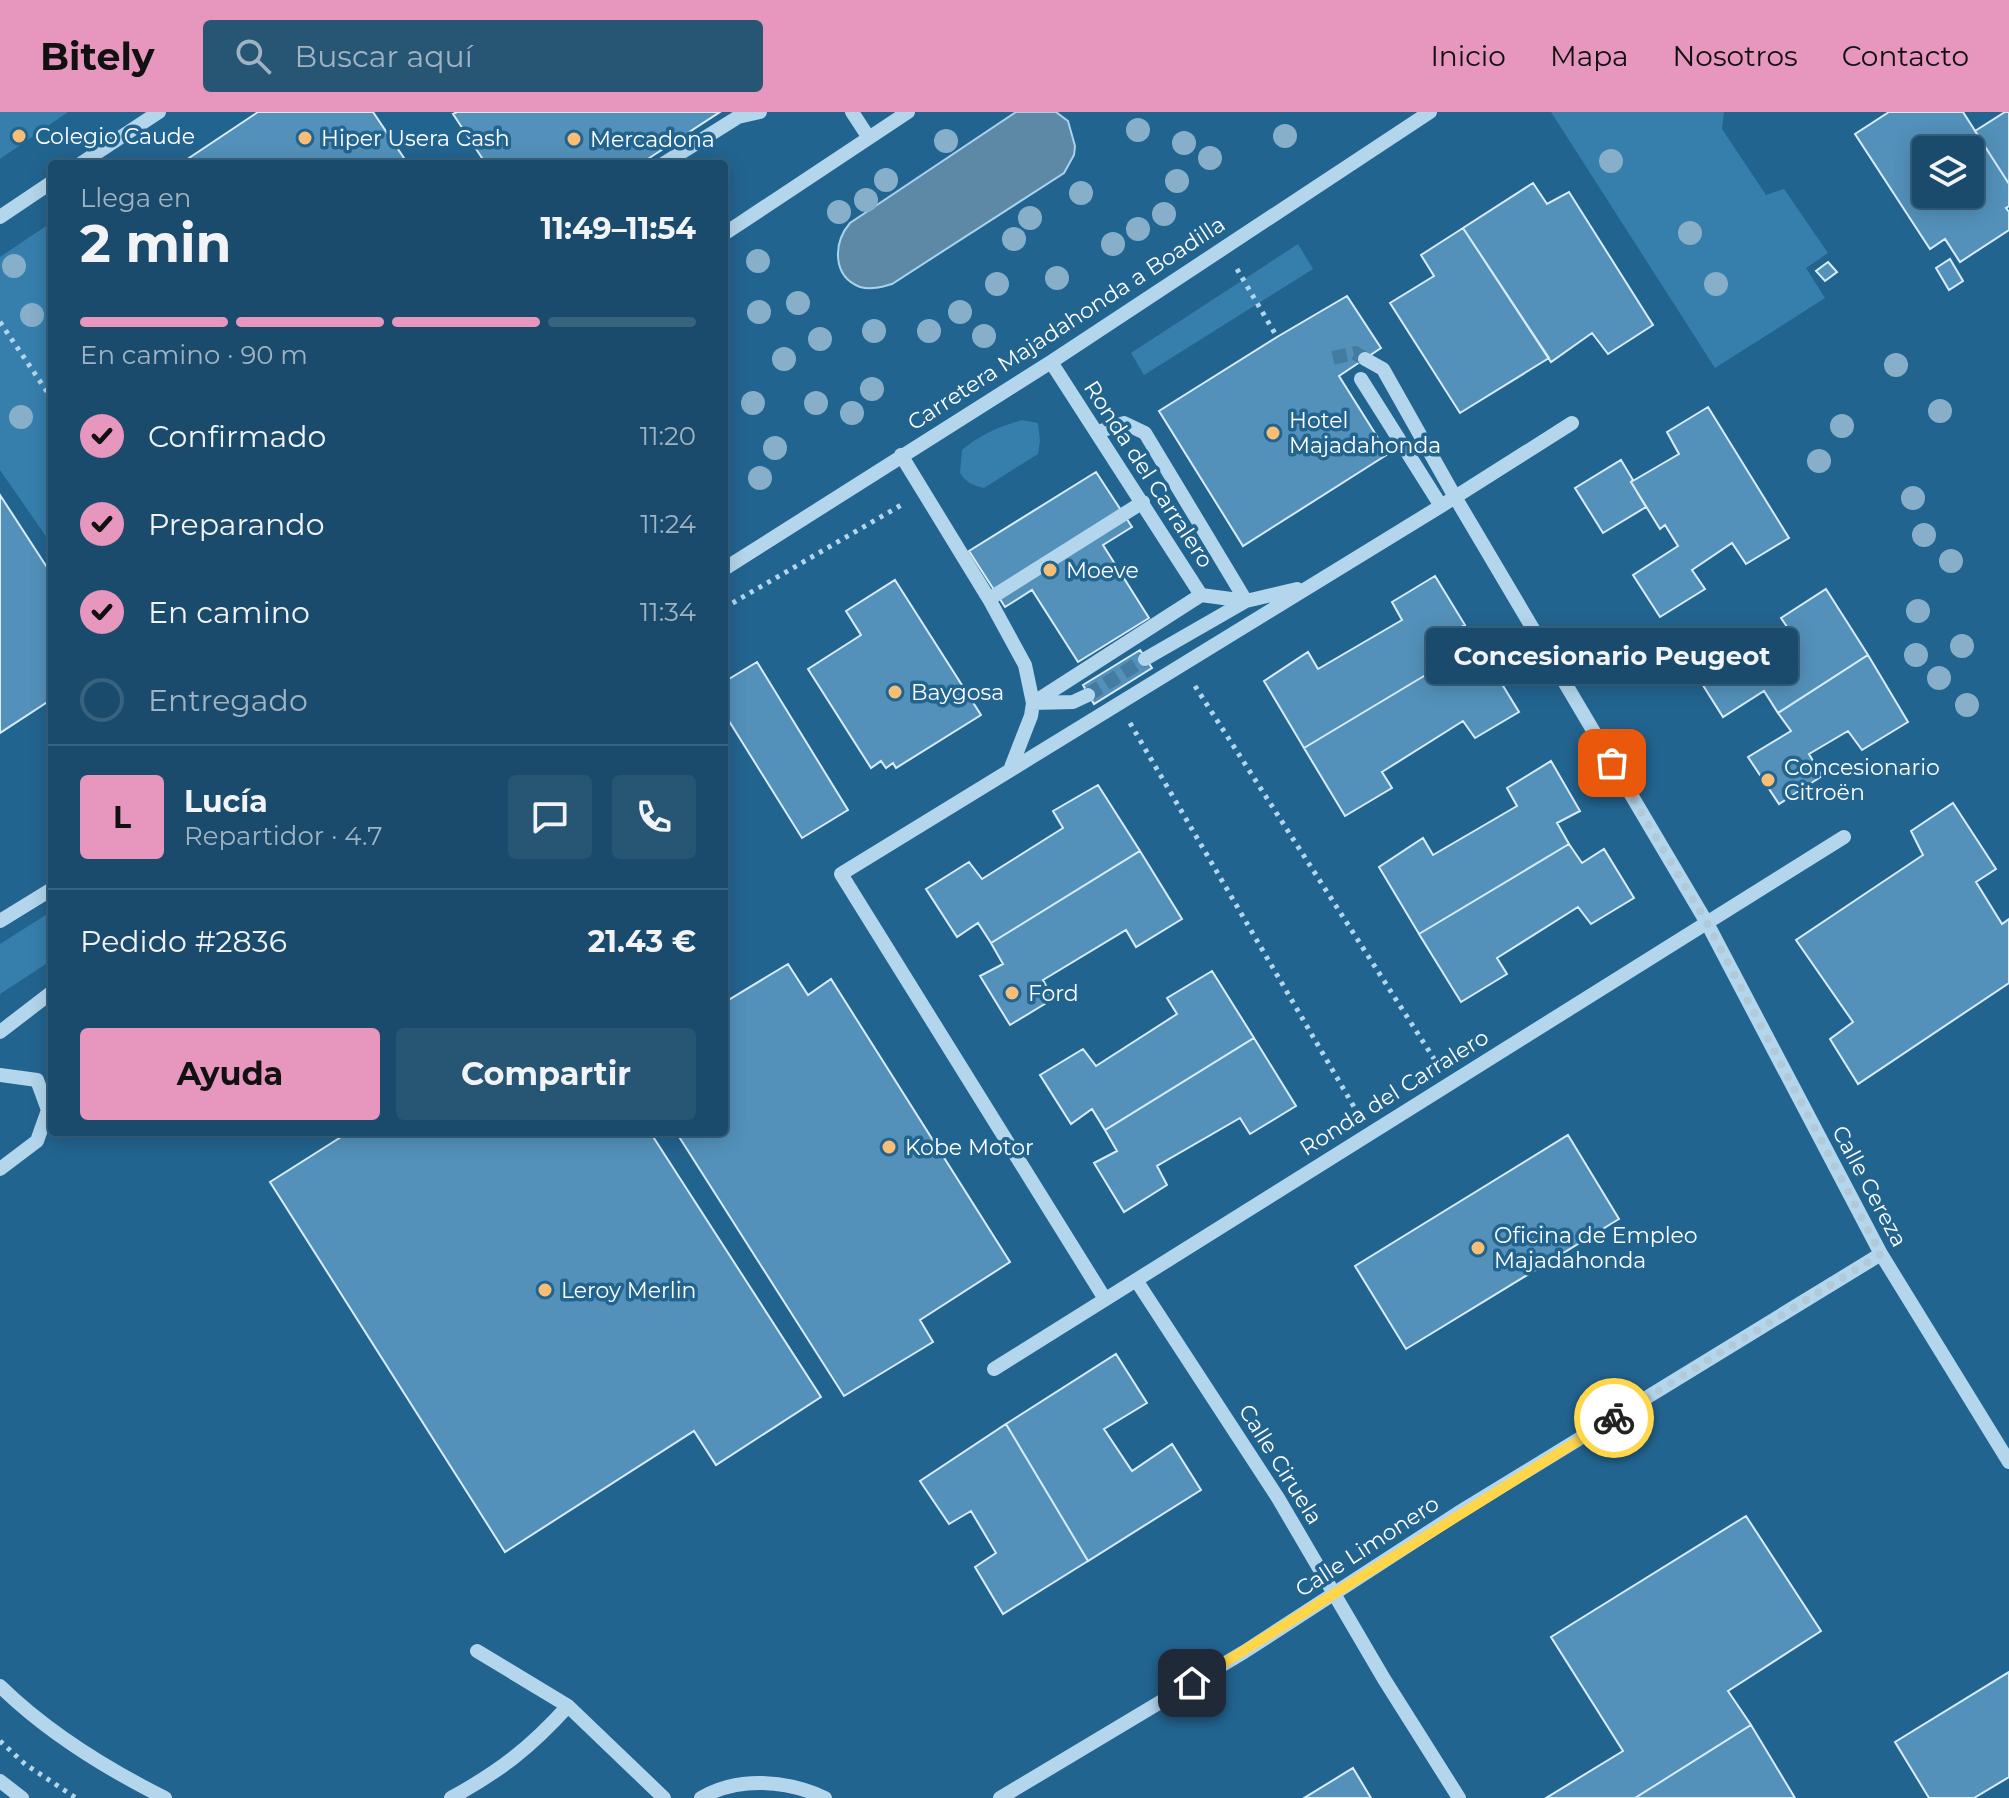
<!DOCTYPE html>
<html lang="es">
<meta charset="utf-8">
<style>
:root{--surface:#1a4b6c;--page:#275574;--text:#f1f3f6;--muted:#9fb3c2;--line:#38637f;--accent:#e797bd}
body{margin:0;font-family:Montserrat,sans-serif;background:var(--page);color:var(--text);height:100vh;display:flex;flex-direction:column;font-size:30px;white-space:nowrap}
*{box-sizing:border-box;margin:0}
p{font-size:26px;color:var(--muted)}
.icon{flex:none;width:44px;height:44px;fill:none;stroke:currentColor;stroke-width:2;stroke-linecap:round;stroke-linejoin:round}
.map{position:relative;flex:1;overflow:hidden}
.side{position:absolute;left:48px;top:48px;width:680px;height:976px;display:flex;flex-direction:column;background:var(--surface);border-radius:8px;box-shadow:0 4px 20px #0003,0 0 0 2px var(--line)}
.side>*{flex:none}
.controls{position:absolute;left:1912px;top:24px;display:grid;gap:16px}
.controls a{display:grid;place-items:center;width:72px;height:72px;border-radius:8px;background:var(--surface);box-shadow:0 4px 20px #0003,0 0 0 2px var(--line);font-size:40px}
.pin{position:absolute;display:grid;place-items:center;width:68px;height:68px;color:#fff;margin:-34px;border-radius:16px;box-shadow:0 4px 12px #0006}
.courier{position:absolute;display:grid;place-items:center;width:80px;height:80px;margin:-40px;border:6px solid #ffd54a;border-radius:50%;background:#fff;color:#222;box-shadow:0 2px 10px #0007}
.bubble{position:absolute;height:56px;border-radius:8px;background:var(--surface);box-shadow:0 4px 20px #0003,0 0 0 2px var(--line);font-size:26px;font-weight:700;line-height:56px;text-align:center}
.head em{font-style:normal;font-weight:700}
.head div{display:flex;flex-direction:column-reverse}
.head{display:flex;align-items:center;justify-content:space-between;height:136px;padding:0 32px}
h1{font-size:52px;font-weight:700;line-height:60px}
.bar{display:grid;grid-template-columns:repeat(4,1fr);gap:12px 8px;align-content:center;height:96px;padding:0 32px}
.bar i{height:10px;border-radius:6px;background:var(--line)}
.bar .selected{background:var(--accent)}
.bar p{grid-column:span 4}
.line{display:flex;align-items:center;gap:20px;padding:0 32px;border-top:2px solid var(--line)}
.line div{flex:1}
.round{display:grid;place-items:center;flex:none;width:84px;height:84px;border-radius:8px;background:var(--page)}
ol{padding:0 32px;list-style:none}
li{display:flex;align-items:center;gap:24px;height:88px}
li p{margin-inline-start:auto}
li .icon{padding:8px;border-radius:50%;background:var(--accent);color:#111;stroke-width:4}
li:last-child{color:var(--muted)}
li i{width:44px;height:44px;border:4px solid var(--line);border-radius:50%}
.primary-button{display:flex;gap:16px;margin-top:auto;padding:16px 32px}
.primary-button a{flex:1;height:92px;border-radius:8px;background:var(--accent);color:#111;font-size:32px;font-weight:700;line-height:92px;text-align:center}
.primary-button a+a{background:var(--page);color:var(--text)}
header{display:flex;align-items:center;gap:48px;box-sizing:border-box;height:112px;padding:0 40px;background:var(--accent);color:#111}
header strong{font-size:38px}
nav{display:flex;gap:44px;margin-inline-start:auto;font-size:28px}
.search{width:560px;height:72px;background:var(--page);display:flex;align-items:center;gap:20px;box-sizing:border-box;padding:0 28px;border-radius:8px;color:var(--muted);font-size:30px}
.map>svg:first-child{display:block}
</style>
<header>
<strong>Bitely</strong>
<div class="search"><svg class="icon" aria-label="search" viewBox="0 0 24 24"><circle cx="10" cy="10" r="6"/><path d="M15 15l6 6"/></svg>Buscar aquí</div>
<nav><a>Inicio</a><a>Mapa</a><a>Nosotros</a><a>Contacto</a></nav>
</header>
<div class="map">
<svg width="2009" height="1686" viewBox="0 0 2009 1686">
<rect width="100%" height="100%" fill="#226490"/>
<path fill="#367fad" d="M0 0H68L0 47Z
M1551 0H1724L1722 17 1766 83 1784 77 1828 141 1806 156 1825 186 1715 256Z
M49 112 52 116V433L0 358V145Z
M1298 132 1313 157 1144 263 1131 241Z
M1022 308 1038 311 1040 329 1038 342 984 376C972 373 967 371 960 361L962 338C979 323 1000 314 1022 308Z
M52 799V848L0 882V832Z"/>
<path fill="#5d88a6" stroke="#a7d3ed" stroke-width="2" d="M1016 0H1056L1068 9 1075 34 1074 43 1064 61 892 172C882 175 871 178 860 175 832 164 833 131 850 111Z"/>
<path fill="#5391ba" stroke="#d9ecf9" stroke-width="2" fill-rule="evenodd" d="M258 0H373L408 52H180Z
M457 0H720L640 52H486L453 2Z
M1889 0H1963L2009 72V94L2006 96 2009 100V118L1960 150 1945 127 1930 137 1855 22ZM1926 38H1970V82H1926Z
M2005 0H2009V72L1975 19Z
M1533 71 1547 92 1569 80 1653 213 1608 242 1592 221 1551 250 1463 116Z
M1463 116 1549 246 1460 301 1390 191 1434 164 1421 143Z
M1950 147 1963 169 1949 178 1936 156Z
M1828 150 1837 160 1825 169 1816 159Z
M1347 184 1381 236 1339 264 1388 342 1243 434 1159 299 1277 225Z
M1708 295 1789 426 1746 452 1732 431 1692 458 1705 477 1660 505 1633 463 1678 434 1665 413 1660 417 1631 370 1679 342 1667 320Z
M1621 348 1633 368 1631 370 1646 395 1603 421 1575 376Z
M1096 360 1132 415 1103 433 1149 506 1078 550 1032 478 1005 495 969 439Z
M0 383 52 463V587L0 621Z
M1435 464 1465 513 1442 525 1454 546 1304 636 1264 569 1308 540 1318 557 1402 508 1392 490Z
M895 468 981 603 896 656 893 651 886 656 881 649 871 656 808 557 861 523 846 499Z
M1826 477 1868 543 1778 601 1764 579 1723 605 1694 559 1739 530 1754 551 1794 525 1781 506Z
M1140 538 1152 556 1094 592 1083 573Z
M1868 543 1908 610 1862 638 1848 619 1809 642 1822 664 1779 692 1748 645 1791 619 1778 601Z
M1454 546 1468 565 1489 551 1519 600 1475 626 1463 609 1382 660 1392 676 1345 704 1304 636Z
M757 550 848 698 802 726 724 601V570Z
M1551 649 1580 699 1557 711 1569 732 1419 822 1379 755 1423 726 1433 743 1517 694 1507 676Z
M1098 673 1140 739 991 831 978 811 957 825 926 777 969 750 982 767 1063 716 1053 699Z
M1953 691 1996 757 1976 770 2002 812 2009 807V871L1858 972 1830 927 1853 910 1796 828 1923 743 1911 719Z
M1569 732 1582 751 1604 737 1634 786 1591 812 1578 795 1497 846 1507 862 1461 890 1419 822Z
M1140 739 1182 807 1136 835 1126 818 1043 868 1053 887 1010 913 980 864 1003 852 991 831Z
M788 852 808 883 831 867 1010 1150 920 1208 933 1230 844 1284 676 1020H724V888L725 890Z
M1212 859 1254 926 1105 1018 1092 997 1071 1012 1040 963 1083 937 1096 954 1177 902 1167 886Z
M1254 926 1296 994 1250 1022 1240 1006 1157 1054 1167 1073 1124 1100 1094 1051 1117 1039 1105 1018Z
M349 1020H650L821 1285 716 1353 694 1319 505 1440 270 1070Z
M1568 1023 1619 1107 1406 1237 1355 1154Z
M1116 1242 1147 1291 1104 1317 1132 1359 1172 1332 1201 1378 1088 1449 1006 1312Z
M1006 1312 1088 1449 1003 1502 975 1455 996 1441 971 1399 949 1412 920 1369Z
M1746 1404 1821 1519 1728 1579 1751 1613 1635 1686H1546L1623 1639 1551 1525Z
M2009 1560V1665L1974 1686H1929L1895 1630Z
M1751 1613 1795 1686H1635Z
M1353 1656 1371 1686H1304Z"/>
<g fill="none" stroke-linecap="round" stroke-linejoin="round">
<path stroke="#437ba1" stroke-width="14" stroke-dasharray="14 7" stroke-linecap="butt" d="M1333 246 1355 241 1365 247
M1088 583 1145 547"/>
<path stroke="#b3d6ec" stroke-width="5" stroke-dasharray="4 6" stroke-linecap="butt" d="M1237 157 1277 225
M0 210 52 287
M724 496 903 392
M1195 574 1438 953
M1130 611 1357 1000
M0 1629 25 1652 76 1686"/>
<path stroke="#b3d6ec" stroke-width="14" d="M852 0 869 26
M80 52 159 0
M663 52 738 5 760 0
M0 105 52 70
M724 122 908 0
M1365 247 1383 257 1455 385 1707 811 1881 1142 2009 1350
M1051 250 1201 483 1246 489 1297 477
M1361 267 1441 394
M1098 320 1124 311 1145 321 1246 489 1145 547
M901 343 989 487 1025 553 1033 591 1031 604 1010 658
M724 457 1051 250 1430 0
M989 487 1143 390
M1088 583 1073 590 1033 591 1201 483
M0 809 52 777
M0 920 52 880
M0 963 37 968 48 998 37 1029 0 1057
M1136 1168 1278 1386 1384 1567 1459 1686
M1105 1187 841 762 1441 394 1572 311
M994 1257 1844 725
M477 1539 568 1594 664 1686
M0 1574C48 1621 105 1656 165 1686
M0 1669 22 1686
M451 1686C500 1659 530 1636 568 1594
M701 1686C738 1664 787 1668 825 1686
M1000 1686 1244 1540 1458 1401 1881 1142"/>
</g>
<g fill="#87afca">
<circle cx="1138" cy="18" r="12"/>
<circle cx="1285" cy="24" r="12"/>
<circle cx="946" cy="29" r="12"/>
<circle cx="1184" cy="31" r="12"/>
<circle cx="1210" cy="46" r="12"/>
<circle cx="1611" cy="49" r="12"/>
<circle cx="886" cy="68" r="12"/>
<circle cx="1177" cy="69" r="12"/>
<circle cx="1081" cy="81" r="12"/>
<circle cx="866" cy="88" r="12"/>
<circle cx="839" cy="100" r="12"/>
<circle cx="1164" cy="102" r="12"/>
<circle cx="1030" cy="106" r="12"/>
<circle cx="1138" cy="117" r="12"/>
<circle cx="1690" cy="121" r="12"/>
<circle cx="1014" cy="127" r="12"/>
<circle cx="1113" cy="132" r="12"/>
<circle cx="758" cy="149" r="12"/>
<circle cx="14" cy="154" r="12"/>
<circle cx="1057" cy="166" r="12"/>
<circle cx="997" cy="172" r="12"/>
<circle cx="1716" cy="172" r="12"/>
<circle cx="798" cy="191" r="12"/>
<circle cx="759" cy="200" r="12"/>
<circle cx="960" cy="200" r="12"/>
<circle cx="32" cy="203" r="12"/>
<circle cx="874" cy="219" r="12"/>
<circle cx="929" cy="219" r="12"/>
<circle cx="984" cy="224" r="12"/>
<circle cx="820" cy="227" r="12"/>
<circle cx="784" cy="247" r="12"/>
<circle cx="1896" cy="253" r="12"/>
<circle cx="872" cy="277" r="12"/>
<circle cx="753" cy="291" r="12"/>
<circle cx="816" cy="291" r="12"/>
<circle cx="1940" cy="299" r="12"/>
<circle cx="852" cy="301" r="12"/>
<circle cx="21" cy="305" r="12"/>
<circle cx="1842" cy="314" r="12"/>
<circle cx="775" cy="336" r="12"/>
<circle cx="1819" cy="349" r="12"/>
<circle cx="760" cy="366" r="12"/>
<circle cx="1913" cy="386" r="12"/>
<circle cx="1924" cy="423" r="12"/>
<circle cx="1951" cy="449" r="12"/>
<circle cx="1918" cy="499" r="12"/>
<circle cx="1962" cy="534" r="12"/>
<circle cx="1916" cy="543" r="12"/>
<circle cx="1939" cy="566" r="12"/>
<circle cx="1967" cy="593" r="12"/>
</g>
<g fill="none" stroke-linecap="round" stroke-linejoin="round">
<path stroke="#b2c9d8" stroke-width="8" stroke-dasharray="0 14.4" d="M1612 651 1707 811 1881 1142 1614 1306"/>
<path stroke="#ffd54a" stroke-width="10" d="M1192 1571 1614 1306"/>
</g>
<g fill="#f8be76" stroke="#226490" stroke-width="3">
<circle cx="19" cy="24" r="8"/>
<circle cx="305" cy="26" r="8"/>
<circle cx="574" cy="27" r="8"/>
<circle cx="1273" cy="321" r="8"/>
<circle cx="1050" cy="458" r="8"/>
<circle cx="895" cy="580" r="8"/>
<circle cx="1768" cy="668" r="8"/>
<circle cx="1012" cy="881" r="8"/>
<circle cx="889" cy="1035" r="8"/>
<circle cx="1478" cy="1136" r="8"/>
<circle cx="545" cy="1178" r="8"/>
</g>
<g text-anchor="middle" stroke-width="7" stroke-linejoin="round" paint-order="stroke">
<g font-size="22" fill="#fff" stroke="#226490" text-anchor="start">
<text x="35" y="32">Colegio Caude</text>
<text x="321" y="34">Hiper Usera Cash</text>
<text x="590" y="35">Mercadona</text>
<text x="1289" y="316">Hotel<tspan x="1289" dy="25">Majadahonda</tspan></text>
<text x="1066" y="466">Moeve</text>
<text x="911" y="588">Baygosa</text>
<text x="1784" y="663">Concesionario<tspan x="1784" dy="25">Citroën</tspan></text>
<text x="1028" y="889">Ford</text>
<text x="905" y="1043">Kobe Motor</text>
<text x="1494" y="1131">Oficina de Empleo<tspan x="1494" dy="25">Majadahonda</tspan></text>
<text x="561" y="1186">Leroy Merlin</text>
</g>
<g font-size="22" fill="#fff" stroke="#226490">
<text transform="translate(1066 211) rotate(-33)" y="8">Carretera Majadahonda a Boadilla</text>
<text transform="translate(1149 362) rotate(57)" y="8">Ronda del Carralero</text>
<text transform="translate(1394 980) rotate(-32)" y="8">Ronda del Carralero</text>
<text transform="translate(1870 1074) rotate(62)" y="8">Calle Cereza</text>
<text transform="translate(1281 1352) rotate(58)" y="8">Calle Ciruela</text>
<text transform="translate(1367 1434) rotate(-33)" y="8">Calle Limonero</text>
</g>
</g>
</svg>
<div class="controls">
<a><svg class="icon" aria-label="layers" viewBox="0 0 24 24"><path d="M12 4l9 5-9 5-9-5zM3 14l9 5 9-5"/></svg></a>
</div>
<div class="pin" style="left:1612px;top:651px;background:#ea580c"><svg class="icon" aria-label="bag" viewBox="0 0 24 24"><path d="M5 8h14l-1 12H6zM9 8a3 3 0 0 1 6 0"/></svg></div>
<div class="pin" style="left:1192px;top:1571px;background:#1f2937"><svg class="icon" aria-label="home" viewBox="0 0 24 24"><path d="M3 11l9-7 9 7M6 9v11h12V9"/></svg></div>
<div class="courier" style="left:1614px;top:1306px"><svg class="icon" aria-label="bike" viewBox="0 0 24 24"><circle cx="6" cy="16" r="4"/><circle cx="18" cy="16" r="4"/><path d="M6 16l4-8h5l3 8M10 8l3 8H6M13 5h3"/></svg></div>
<div class="bubble" style="left:1426px;top:516px;width:372px">Concesionario Peugeot</div>
<section class="side">
<div class="head"><div><h1>2 min</h1><p>Llega en</p></div><em>11:49–11:54</em></div>
<div class="bar"><i class="selected"></i><i class="selected"></i><i class="selected"></i><i></i><p>En camino · 90 m</p></div>
<ol>
<li><svg class="icon" aria-label="check" viewBox="0 0 24 24"><path d="M5 12l5 5 9-10"/></svg>Confirmado<p>11:20</p></li>
<li><svg class="icon" aria-label="check" viewBox="0 0 24 24"><path d="M5 12l5 5 9-10"/></svg>Preparando<p>11:24</p></li>
<li><svg class="icon" aria-label="check" viewBox="0 0 24 24"><path d="M5 12l5 5 9-10"/></svg>En camino<p>11:34</p></li>
<li><i></i>Entregado</li>
</ol>
<div class="line" style="height:144px"><b class="round" style="background:var(--accent);color:#111">L</b><div><b>Lucía</b><p>Repartidor · 4.7</p></div><a class="round"><svg class="icon" aria-label="chat" viewBox="0 0 24 24"><path d="M4 5h16v11H9l-5 4z"/></svg></a><a class="round"><svg class="icon" aria-label="phone" viewBox="0 0 24 24"><path d="M5 4h4l2 5-3 2q2 4 5 5l2-3 5 2v4C11 20 4 13 5 4z"/></svg></a></div>
<div class="line" style="height:104px"><div>Pedido #2836</div><b>21.43 €</b></div>
<div class="primary-button"><a>Ayuda</a><a>Compartir</a></div>
</section>
</div>
